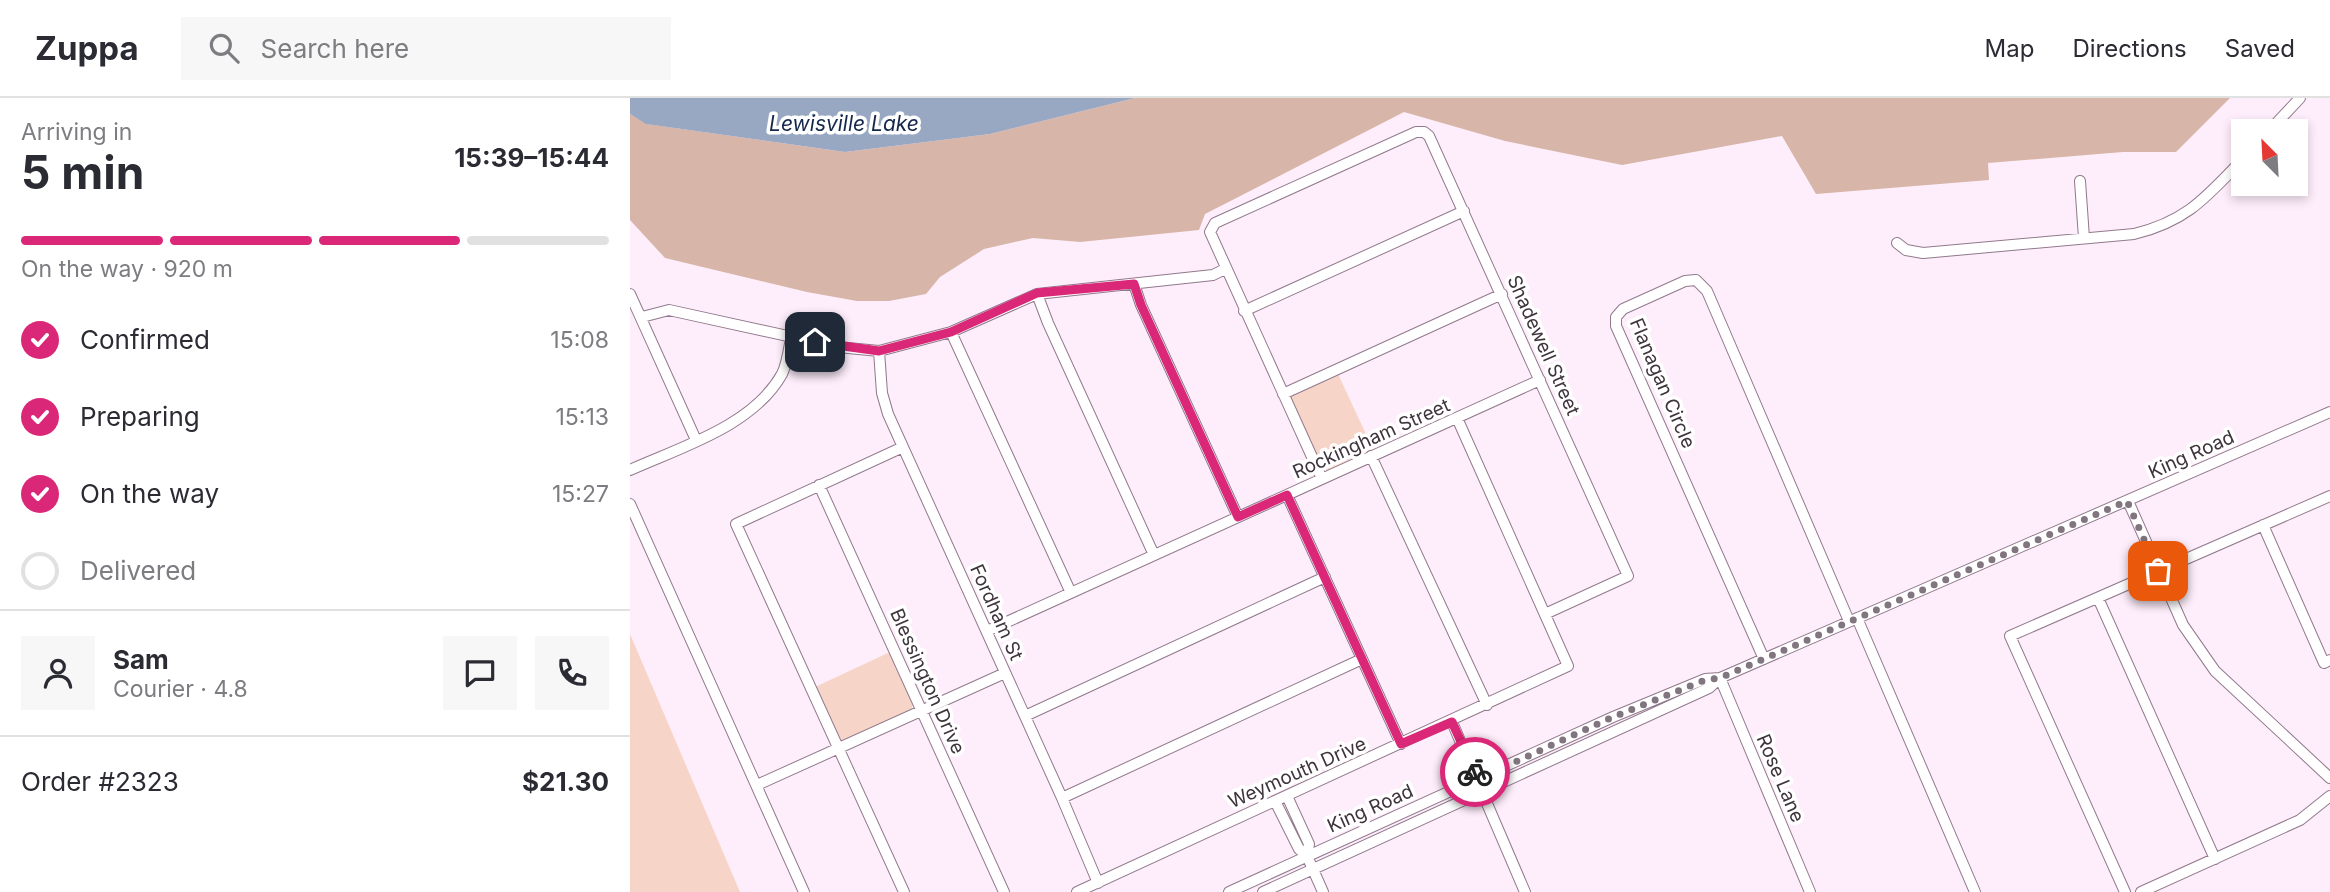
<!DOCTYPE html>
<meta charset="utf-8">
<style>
:root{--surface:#fff;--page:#f7f7f7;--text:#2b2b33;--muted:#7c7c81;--line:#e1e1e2;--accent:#db2777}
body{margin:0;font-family:Inter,sans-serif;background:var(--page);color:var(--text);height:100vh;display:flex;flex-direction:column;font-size:26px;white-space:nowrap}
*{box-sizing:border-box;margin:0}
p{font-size:23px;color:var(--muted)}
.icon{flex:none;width:38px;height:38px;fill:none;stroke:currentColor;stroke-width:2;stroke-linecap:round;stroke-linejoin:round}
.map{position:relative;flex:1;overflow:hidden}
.drawer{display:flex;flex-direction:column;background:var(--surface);width:630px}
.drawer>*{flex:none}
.needle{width:46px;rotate:336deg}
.controls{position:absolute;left:1601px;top:21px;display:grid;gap:14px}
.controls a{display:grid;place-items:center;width:77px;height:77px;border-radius:0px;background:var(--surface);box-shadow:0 4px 10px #0003;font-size:35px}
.pin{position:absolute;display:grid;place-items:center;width:60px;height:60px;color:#fff;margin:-30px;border-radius:14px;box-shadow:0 4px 10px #0006}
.courier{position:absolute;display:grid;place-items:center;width:70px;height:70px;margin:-35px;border:5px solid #db2777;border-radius:50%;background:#fff;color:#222;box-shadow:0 2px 9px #0007}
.head em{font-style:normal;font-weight:700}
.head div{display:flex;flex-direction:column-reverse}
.head{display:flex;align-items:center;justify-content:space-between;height:119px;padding:0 21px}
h1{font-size:46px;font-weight:700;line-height:52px}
.bar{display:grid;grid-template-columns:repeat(4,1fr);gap:10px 7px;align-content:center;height:84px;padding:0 21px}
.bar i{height:9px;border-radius:5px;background:var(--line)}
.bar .current{background:var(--accent)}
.bar p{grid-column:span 4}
.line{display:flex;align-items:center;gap:18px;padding:0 21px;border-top:2px solid var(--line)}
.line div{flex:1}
.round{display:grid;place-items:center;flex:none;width:74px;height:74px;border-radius:0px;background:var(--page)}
ol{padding:0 21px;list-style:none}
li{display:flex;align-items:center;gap:21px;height:77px}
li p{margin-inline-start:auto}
li .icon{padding:7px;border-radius:50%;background:var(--accent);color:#fff;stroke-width:4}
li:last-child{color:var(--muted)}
li i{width:38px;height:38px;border:4px solid var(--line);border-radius:50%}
header{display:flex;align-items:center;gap:42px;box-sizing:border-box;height:98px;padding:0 35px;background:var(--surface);border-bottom:2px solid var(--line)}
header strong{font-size:33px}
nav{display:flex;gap:38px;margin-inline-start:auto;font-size:24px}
.search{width:490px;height:63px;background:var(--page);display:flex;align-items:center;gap:18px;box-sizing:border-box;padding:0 24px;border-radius:0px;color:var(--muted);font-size:26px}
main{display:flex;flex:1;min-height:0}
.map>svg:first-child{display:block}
</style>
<header>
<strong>Zuppa</strong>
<div class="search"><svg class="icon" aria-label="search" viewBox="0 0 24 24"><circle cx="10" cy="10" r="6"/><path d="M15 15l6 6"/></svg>Search here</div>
<nav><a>Map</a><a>Directions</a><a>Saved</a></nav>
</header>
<main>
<section class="drawer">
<div class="head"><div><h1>5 min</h1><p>Arriving in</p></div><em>15:39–15:44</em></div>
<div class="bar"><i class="current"></i><i class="current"></i><i class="current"></i><i></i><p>On the way · 920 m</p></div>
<ol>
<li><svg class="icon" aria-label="check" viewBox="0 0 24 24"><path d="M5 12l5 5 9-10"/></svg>Confirmed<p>15:08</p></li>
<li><svg class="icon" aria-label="check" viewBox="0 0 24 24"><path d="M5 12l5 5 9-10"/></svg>Preparing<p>15:13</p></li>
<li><svg class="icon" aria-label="check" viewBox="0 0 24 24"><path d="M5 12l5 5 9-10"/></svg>On the way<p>15:27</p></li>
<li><i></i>Delivered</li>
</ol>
<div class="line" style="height:126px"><a class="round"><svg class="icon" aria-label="person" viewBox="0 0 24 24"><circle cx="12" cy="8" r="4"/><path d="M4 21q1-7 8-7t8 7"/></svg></a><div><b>Sam</b><p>Courier · 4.8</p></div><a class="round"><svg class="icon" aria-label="chat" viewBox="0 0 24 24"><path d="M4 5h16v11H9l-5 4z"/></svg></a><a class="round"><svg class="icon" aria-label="phone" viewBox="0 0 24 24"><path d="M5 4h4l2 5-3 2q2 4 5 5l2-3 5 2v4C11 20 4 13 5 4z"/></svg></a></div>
<div class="line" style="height:91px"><div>Order #2323</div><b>$21.30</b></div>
</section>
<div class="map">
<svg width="1700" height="794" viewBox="0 0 1700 794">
<rect width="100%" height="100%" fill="#feeefb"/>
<path fill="#f6d5c8" d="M708 276 743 351 698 372H693L661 303V298Z
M0 536 110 794H0Z
M260 554 283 606 281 613 215 643 209 641 185 589Z"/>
<path fill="#d7b5a9" d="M505 0H1600L1546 54H1493L1358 65 1359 82 1186 96 1152 38 992 67 875 43 774 14 575 116 569 132 450 144 403 140 354 151 310 179 296 196 259 203H227L177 194 35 160 0 122V16L17 26 215 54 360 36Z"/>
<path fill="#98a7c2" d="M0 0H505L360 36 215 54 16 26 0 16Z"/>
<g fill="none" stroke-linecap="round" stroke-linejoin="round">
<g stroke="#91798c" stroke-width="12">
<path id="minor" d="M1639 33 1670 0
M1450 83 1454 140
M1267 145 1276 152 1293 155 1504 136C1558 123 1577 98 1614 60
M504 186 511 207 608 419
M0 196 66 342
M407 196 418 225 524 457
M614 213 834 113
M12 219 39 212 208 249 249 253 321 234 407 196 583 177 595 171
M321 234 441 495
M249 253 252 295 258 316 432 700 468 785
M653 296 872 196
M273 349 106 426 274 794
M741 358 857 607
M0 372C51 349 123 328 152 276 157 266 159 251 161 240
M692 381 580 134 585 125 786 34H794L799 38 998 478 915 516
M189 387 374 794
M657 397 771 646
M1498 403 1553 527 1585 573 1700 680
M0 406 174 794
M1633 427 1694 565 1700 562
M1468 500 1585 761
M1227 520 1345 794
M357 533 910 282
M1134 561 986 228V219L993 211 1055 183 1066 182 1077 193 1219 523
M1090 580 1180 794
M395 618 695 479
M822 624 895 794
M127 687 375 575
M657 698 679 746 677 758
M432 700 732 561
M645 703 669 751 677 758 693 794
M447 794 938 568 827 320
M599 794 983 619 1075 581 1090 580 1700 314
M633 794 1079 590 1090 580
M1495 794 1380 538 1700 398
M1511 794 1670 722 1700 698"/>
</g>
<use href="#minor" stroke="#fff" stroke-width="10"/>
</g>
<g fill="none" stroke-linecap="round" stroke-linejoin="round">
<path stroke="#81757f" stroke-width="7" stroke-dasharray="0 12.6" d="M845 674 848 681 983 619 1075 582 1090 580 1497 403 1528 473"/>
<path stroke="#db2777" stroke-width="9" d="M185 244 249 253 321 234 407 195 504 186 511 207 608 419 657 397 771 646 822 624 845 674"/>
</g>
<g text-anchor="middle" stroke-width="7" stroke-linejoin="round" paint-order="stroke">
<g font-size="19" fill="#3e343c" stroke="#fff">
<text transform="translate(914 247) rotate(66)" y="7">Shadewell Street</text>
<text transform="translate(1033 285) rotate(67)" y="7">Flanagan Circle</text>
<text transform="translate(741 340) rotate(-24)" y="7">Rockingham Street</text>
<text transform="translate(1561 356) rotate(-24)" y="7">King Road</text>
<text transform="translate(367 514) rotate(66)" y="7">Fordham St</text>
<text transform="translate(298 583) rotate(66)" y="7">Blessington Drive</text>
<text transform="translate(667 674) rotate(-24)" y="7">Weymouth Drive</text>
<text transform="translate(1151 680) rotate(67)" y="7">Rose Lane</text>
<text transform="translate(740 710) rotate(-24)" y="7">King Road</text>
</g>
<g font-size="21" font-style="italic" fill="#15274d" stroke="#fff">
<text x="214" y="33">Lewisville Lake</text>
</g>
</g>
</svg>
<div class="controls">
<a><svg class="needle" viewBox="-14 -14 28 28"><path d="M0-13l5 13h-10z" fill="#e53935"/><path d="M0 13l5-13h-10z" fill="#7c7c81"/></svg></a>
</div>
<div class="pin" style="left:1528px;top:473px;background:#ea580c"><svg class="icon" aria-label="bag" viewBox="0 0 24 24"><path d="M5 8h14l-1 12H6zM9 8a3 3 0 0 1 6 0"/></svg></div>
<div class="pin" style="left:185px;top:244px;background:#1f2937"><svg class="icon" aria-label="home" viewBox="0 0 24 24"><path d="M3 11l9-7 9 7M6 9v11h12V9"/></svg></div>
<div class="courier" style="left:845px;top:674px"><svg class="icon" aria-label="bike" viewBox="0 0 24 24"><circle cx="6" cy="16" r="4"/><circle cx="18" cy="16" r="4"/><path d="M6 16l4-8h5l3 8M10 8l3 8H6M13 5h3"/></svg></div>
</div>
</main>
